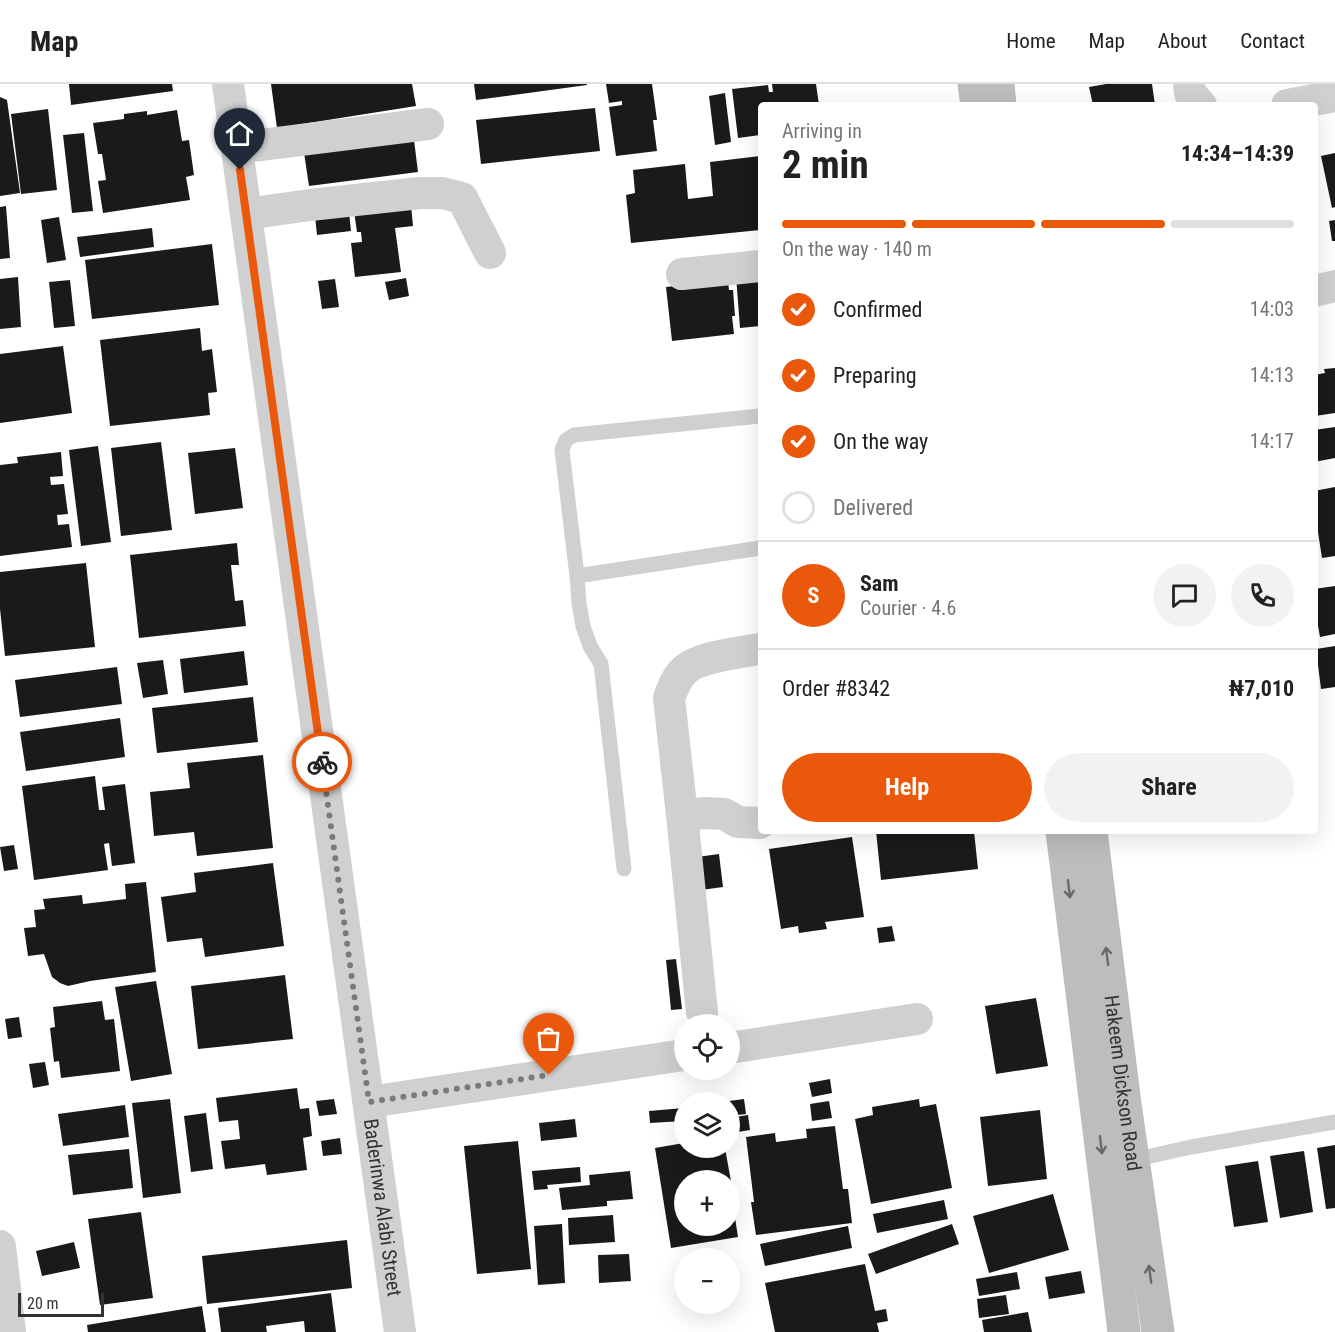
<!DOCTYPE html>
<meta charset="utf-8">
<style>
:root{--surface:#fff;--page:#f2f2f2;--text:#222;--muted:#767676;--line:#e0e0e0;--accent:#ea580c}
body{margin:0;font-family:"Roboto Condensed",sans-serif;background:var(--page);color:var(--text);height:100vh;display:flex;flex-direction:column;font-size:22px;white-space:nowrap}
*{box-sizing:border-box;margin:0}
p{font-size:20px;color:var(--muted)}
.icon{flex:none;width:33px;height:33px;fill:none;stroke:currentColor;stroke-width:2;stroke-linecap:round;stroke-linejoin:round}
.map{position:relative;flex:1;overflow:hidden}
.sheet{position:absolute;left:758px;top:18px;width:560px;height:732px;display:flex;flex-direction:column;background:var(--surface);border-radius:6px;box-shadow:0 6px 24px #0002}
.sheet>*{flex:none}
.controls{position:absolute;left:674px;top:930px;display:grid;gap:12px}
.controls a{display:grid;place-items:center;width:66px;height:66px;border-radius:50%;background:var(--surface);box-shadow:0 6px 24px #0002;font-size:30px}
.scale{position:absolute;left:18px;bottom:15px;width:86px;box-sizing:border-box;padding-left:6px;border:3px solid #333;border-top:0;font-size:16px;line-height:21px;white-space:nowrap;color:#333;-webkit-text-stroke:4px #fff;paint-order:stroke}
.pin{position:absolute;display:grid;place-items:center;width:51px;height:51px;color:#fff;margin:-62px -26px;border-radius:50% 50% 50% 0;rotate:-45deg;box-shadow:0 0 6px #0007}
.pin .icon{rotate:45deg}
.courier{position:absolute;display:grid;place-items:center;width:60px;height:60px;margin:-30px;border:4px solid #ea580c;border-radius:50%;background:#fff;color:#222;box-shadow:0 2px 8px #0007}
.headline em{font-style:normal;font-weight:700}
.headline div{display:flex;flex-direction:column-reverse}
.headline{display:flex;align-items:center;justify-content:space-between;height:102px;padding:0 24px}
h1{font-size:39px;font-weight:700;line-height:45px}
.bar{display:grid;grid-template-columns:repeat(4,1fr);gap:9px 6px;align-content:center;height:72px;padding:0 24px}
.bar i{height:8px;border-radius:4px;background:var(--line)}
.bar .selected{background:var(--accent)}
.bar p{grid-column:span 4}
.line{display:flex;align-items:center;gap:15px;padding:0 24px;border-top:2px solid var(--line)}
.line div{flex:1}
.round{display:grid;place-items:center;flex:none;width:63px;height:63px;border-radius:32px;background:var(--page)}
ol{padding:0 24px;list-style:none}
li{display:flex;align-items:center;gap:18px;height:66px}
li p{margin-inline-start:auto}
li .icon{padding:6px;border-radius:50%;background:var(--accent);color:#fff;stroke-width:4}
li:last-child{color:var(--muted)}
li i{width:33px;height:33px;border:3px solid var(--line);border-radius:50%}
.button{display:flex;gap:12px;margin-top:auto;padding:12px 24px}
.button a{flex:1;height:69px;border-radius:36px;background:var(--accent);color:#fff;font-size:24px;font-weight:700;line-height:69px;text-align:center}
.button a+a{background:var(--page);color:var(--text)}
header{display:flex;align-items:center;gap:36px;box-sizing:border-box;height:84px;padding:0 30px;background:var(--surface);border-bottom:2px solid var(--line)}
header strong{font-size:28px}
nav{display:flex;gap:33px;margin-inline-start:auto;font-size:21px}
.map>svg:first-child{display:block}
</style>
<header>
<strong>Map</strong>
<nav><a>Home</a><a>Map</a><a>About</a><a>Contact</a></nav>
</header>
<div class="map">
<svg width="1335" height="1248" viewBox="0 0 1335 1248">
<rect width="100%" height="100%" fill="#fff"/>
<path fill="#1a1a1a" d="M69 0H172L173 7 71 21Z
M271 0H412L416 22 277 44Z
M474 0H587V1L476 16Z
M606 0H652L657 36H653L657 67 616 72 609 23 622 21V17L609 19Z
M772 0H816L819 21H760V51L738 54 732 5 768 1 769 8H773Z
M1106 0H1152L1155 21H1093L1089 3Z
M725 9 731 58 715 61 709 12Z
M0 13 7 16 20 109 0 112Z
M595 24 600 67 481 80 476 36Z
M48 25 57 106 21 110 11 30Z
M177 26 182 57 189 56 194 91 186 93 190 116 103 129 98 97 106 96 102 70H98L93 39 124 35V30L147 27V31Z
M413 48 418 88 309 102 303 62Z
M84 49 93 127 72 129 63 51Z
M1335 69V123L1332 124 1321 72Z
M760 72V146L631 159 626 111 635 109 633 86 685 80 688 115 713 112 710 78Z
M411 121 413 142 395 144 401 188 355 193 351 159 362 158 361 148H357L354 127Z
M6 122 10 174 0 175V123Z
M349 128 351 147 317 151 315 132Z
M59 133 66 176 47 179 41 136Z
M1335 136V157H1332L1329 137Z
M152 144 154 163 80 173 77 153Z
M212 160 219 221 92 235 85 176Z
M760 189V242L740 244 736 192Z
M18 193 21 243 0 245V195Z
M406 194 409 212 389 216 385 198Z
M335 195 339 223 322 225 318 197Z
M70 196 75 242 54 244 49 198Z
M728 196 729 206H733L735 232H732L734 250 672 257 666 203Z
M200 244 202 267 212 265 217 308 208 309 210 331 110 342 100 256Z
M63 262 72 329 0 339V270Z
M1335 284V329L1315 332 1314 291 1325 289 1324 285Z
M1335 343V374L1314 378V346Z
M161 358 172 446 121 452 111 364Z
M98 362 111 458 81 462 69 366Z
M235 364 243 424 195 430 188 369Z
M61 368 63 392 50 393 51 401 64 400 68 430 57 431 58 441 69 440 72 463 0 472V381L18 379 17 373Z
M1335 403V472L1322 474 1314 423V407Z
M237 459 239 481H231L235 517 243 516 246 542 139 554 130 471Z
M86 479 95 563 5 572 0 525V488Z
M1335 502V550L1320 553 1314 519V505Z
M1335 562V603L1321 605 1316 565Z
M244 567 248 601 184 609 180 575Z
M163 576 168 610 143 614 137 579Z
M117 583 122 620 20 633 15 596Z
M253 613 258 658 157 669 152 624Z
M120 634 125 673 26 687 20 648Z
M263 671 273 764 197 772 194 748 154 752 150 708 190 704 187 679Z
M95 692 99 726H105L102 703 125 700 135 779 112 782 109 759 104 760 108 786 34 796 22 702Z
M876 747H974L978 785 881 796Z
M852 753 864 833 825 838 827 845 799 849 798 842 781 845 769 765Z
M14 761 18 785 4 787 0 763Z
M719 770 723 803 701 806 697 773Z
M273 779 284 862 205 873 202 854 167 858 161 813 196 808 194 789Z
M146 798 156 888 90 897 68 902 60 899 52 893 44 870 28 872 24 844 36 843 34 826 45 825 43 815 82 811 83 820 126 815 125 800Z
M892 842 895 857 879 859 877 844Z
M676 875 682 925 671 926 666 876Z
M285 891 293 955 198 965 191 902Z
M156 897 172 990 131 997 115 903Z
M1036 914 1048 982 996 990 985 922Z
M102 917 105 936 114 935 120 987 61 994 59 977 54 978 50 944 55 943 53 923Z
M19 933 22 953 8 955 5 935Z
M45 978 49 1001 33 1004 29 980Z
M830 995 832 1009 812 1013 809 999Z
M297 1004 300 1025 309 1024 312 1052 303 1054 307 1086 267 1091 265 1080 225 1085 221 1057 240 1055 238 1036 219 1038 216 1014Z
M170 1015 181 1109 143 1114 132 1019Z
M334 1015 337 1030 319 1032 316 1017Z
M744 1015 746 1030 729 1032V1017Z
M919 1015 920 1023 936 1020 952 1104 871 1120 855 1035 873 1031 872 1023Z
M829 1017 832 1034 812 1037 810 1020Z
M125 1021 129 1053 63 1062 58 1030Z
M684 1024V1037L650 1039 649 1027Z
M1040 1026 1047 1095 988 1102 980 1033Z
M206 1029 213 1085 191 1088 184 1032Z
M748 1031 750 1046 732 1049 729 1034Z
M575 1035 577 1053 541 1057 539 1039Z
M835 1042 843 1105H848L852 1139 756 1151 751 1118H754L746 1053 775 1049 776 1058 807 1054 806 1045Z
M340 1054 342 1070 323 1072 321 1057Z
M518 1057 531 1185 477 1190 464 1062Z
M684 1059V1064H725L732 1103H729V1096H684V1142H729V1128L734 1127 738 1153 671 1164 655 1064Z
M1335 1061V1124L1326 1125 1317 1064Z
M129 1065 133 1104 73 1111 68 1071Z
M1304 1067 1313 1128 1280 1134 1270 1072Z
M1258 1077 1268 1138 1234 1143 1225 1082Z
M580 1083 581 1098 547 1101 548 1105 534 1106 532 1087Z
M630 1087 633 1115 607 1117V1122L562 1126 559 1104 590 1101 589 1091Z
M1053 1110 1069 1166 989 1189 973 1132Z
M944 1116 948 1135 877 1149 873 1130Z
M141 1128 153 1214 100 1221 88 1135Z
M613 1131 615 1158 569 1161 568 1134Z
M562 1140 565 1199 538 1201 534 1142Z
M952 1140 959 1160 876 1190 868 1170Z
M848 1142 852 1164 765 1182 760 1160Z
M347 1156 352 1204 207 1220 202 1172Z
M74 1158 80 1184 42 1192 36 1167Z
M629 1170 631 1197 599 1199 598 1171Z
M865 1180 875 1227 886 1225 888 1237 877 1239 879 1248H775L765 1199Z
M1081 1187 1085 1209 1049 1215 1045 1193Z
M1017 1188 1020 1205 979 1212 976 1195Z
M331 1209 336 1248H305L304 1237 266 1242 267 1248H221L218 1224Z
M1006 1211 1009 1230 979 1234 977 1215Z
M202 1222 206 1248H88L87 1241Z
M1028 1228 1032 1248H984L982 1236Z"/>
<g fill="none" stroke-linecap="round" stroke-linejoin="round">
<path stroke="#d0d0d0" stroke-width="15" d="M577 492 760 464
M624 785 601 580 590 562 583 542 579 519 577 492 562 366 566 356 574 351 760 332
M1133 1076 1191 1063 1335 1038"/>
<g stroke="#d0d0d0" stroke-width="32">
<path id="s1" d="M228 0 400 1248"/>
<path d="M1189 0 1190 9 1201 21"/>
<path d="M1287 21 1335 12"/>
<path d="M237 64 428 40"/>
<path d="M246 130 310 121 420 109H442L462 114 490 169"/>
<path d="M682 190 760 182"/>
<path d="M1314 207 1335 202"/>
<path d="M760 565C742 568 700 573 686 585 677 592 673 603 669 614L682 731 706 729 724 730 738 738 760 739"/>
<path d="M682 731 702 928"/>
<path d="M729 964 917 935"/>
<path d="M369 1018 684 971"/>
<path d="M0 1162 10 1248"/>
</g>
<g stroke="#bdbdbd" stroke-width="33">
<path d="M974 0 977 21"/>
<path d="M998 0 1000 21"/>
<path d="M1062 747 1124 1248"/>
<path id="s2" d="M1091 747 1125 1020 1158 1248"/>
</g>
</g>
<defs><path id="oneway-shaft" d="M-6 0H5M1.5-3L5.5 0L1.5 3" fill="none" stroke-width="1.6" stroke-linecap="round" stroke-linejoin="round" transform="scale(1.5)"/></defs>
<g stroke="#6a6a6a">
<use href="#oneway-shaft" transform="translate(1069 805) rotate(83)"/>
<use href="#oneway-shaft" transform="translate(1107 872) rotate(-97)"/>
<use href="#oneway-shaft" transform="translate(1101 1061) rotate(83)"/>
<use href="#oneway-shaft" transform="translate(1150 1190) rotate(-98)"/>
</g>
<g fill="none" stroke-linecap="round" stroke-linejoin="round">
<path stroke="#7a7a7a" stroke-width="6" stroke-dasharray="0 10.8" d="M322 678 369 1018 549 991"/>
<path stroke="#ea580c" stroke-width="8" d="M240 86 322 678"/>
</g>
<g text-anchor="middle" stroke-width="6" stroke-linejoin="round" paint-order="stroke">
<g font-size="20" fill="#333" stroke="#fff">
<text dy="7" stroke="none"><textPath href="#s2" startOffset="254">Hakeem Dickson Road</textPath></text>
<text dy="7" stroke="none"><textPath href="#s1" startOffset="1134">Baderinwa Alabi Street</textPath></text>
</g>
</g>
</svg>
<div class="controls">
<a><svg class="icon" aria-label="locate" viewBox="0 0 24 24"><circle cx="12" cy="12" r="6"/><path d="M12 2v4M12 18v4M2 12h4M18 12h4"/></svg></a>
<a><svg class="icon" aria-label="layers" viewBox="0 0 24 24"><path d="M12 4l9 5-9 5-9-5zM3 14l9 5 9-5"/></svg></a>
<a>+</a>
<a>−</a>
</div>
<div class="scale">20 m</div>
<div class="pin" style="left:549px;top:991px;background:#ea580c"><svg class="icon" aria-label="bag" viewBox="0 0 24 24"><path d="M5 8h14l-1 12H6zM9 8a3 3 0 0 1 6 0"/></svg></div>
<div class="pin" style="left:240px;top:86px;background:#1f2937"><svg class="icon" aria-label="home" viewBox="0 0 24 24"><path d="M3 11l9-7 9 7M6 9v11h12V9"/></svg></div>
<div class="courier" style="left:322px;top:678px"><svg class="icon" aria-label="bike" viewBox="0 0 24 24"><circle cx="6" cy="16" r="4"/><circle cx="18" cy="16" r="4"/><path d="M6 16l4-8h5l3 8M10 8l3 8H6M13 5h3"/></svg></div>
<section class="sheet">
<div class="headline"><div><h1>2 min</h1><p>Arriving in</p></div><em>14:34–14:39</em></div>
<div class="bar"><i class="selected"></i><i class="selected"></i><i class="selected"></i><i></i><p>On the way · 140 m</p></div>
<ol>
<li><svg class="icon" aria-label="check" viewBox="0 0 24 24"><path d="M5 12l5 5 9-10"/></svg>Confirmed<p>14:03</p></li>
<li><svg class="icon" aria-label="check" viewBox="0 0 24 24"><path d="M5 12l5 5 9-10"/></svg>Preparing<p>14:13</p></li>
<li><svg class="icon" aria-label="check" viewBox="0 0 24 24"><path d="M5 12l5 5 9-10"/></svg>On the way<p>14:17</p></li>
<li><i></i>Delivered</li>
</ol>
<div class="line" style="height:108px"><b class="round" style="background:var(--accent);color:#fff">S</b><div><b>Sam</b><p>Courier · 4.6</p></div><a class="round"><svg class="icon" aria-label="chat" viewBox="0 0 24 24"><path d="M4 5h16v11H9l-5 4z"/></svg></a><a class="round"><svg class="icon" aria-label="phone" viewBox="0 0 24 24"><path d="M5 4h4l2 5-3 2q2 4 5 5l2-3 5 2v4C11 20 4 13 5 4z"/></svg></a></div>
<div class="line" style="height:78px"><div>Order #8342</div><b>₦7,010</b></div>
<div class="button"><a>Help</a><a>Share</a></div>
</section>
</div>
